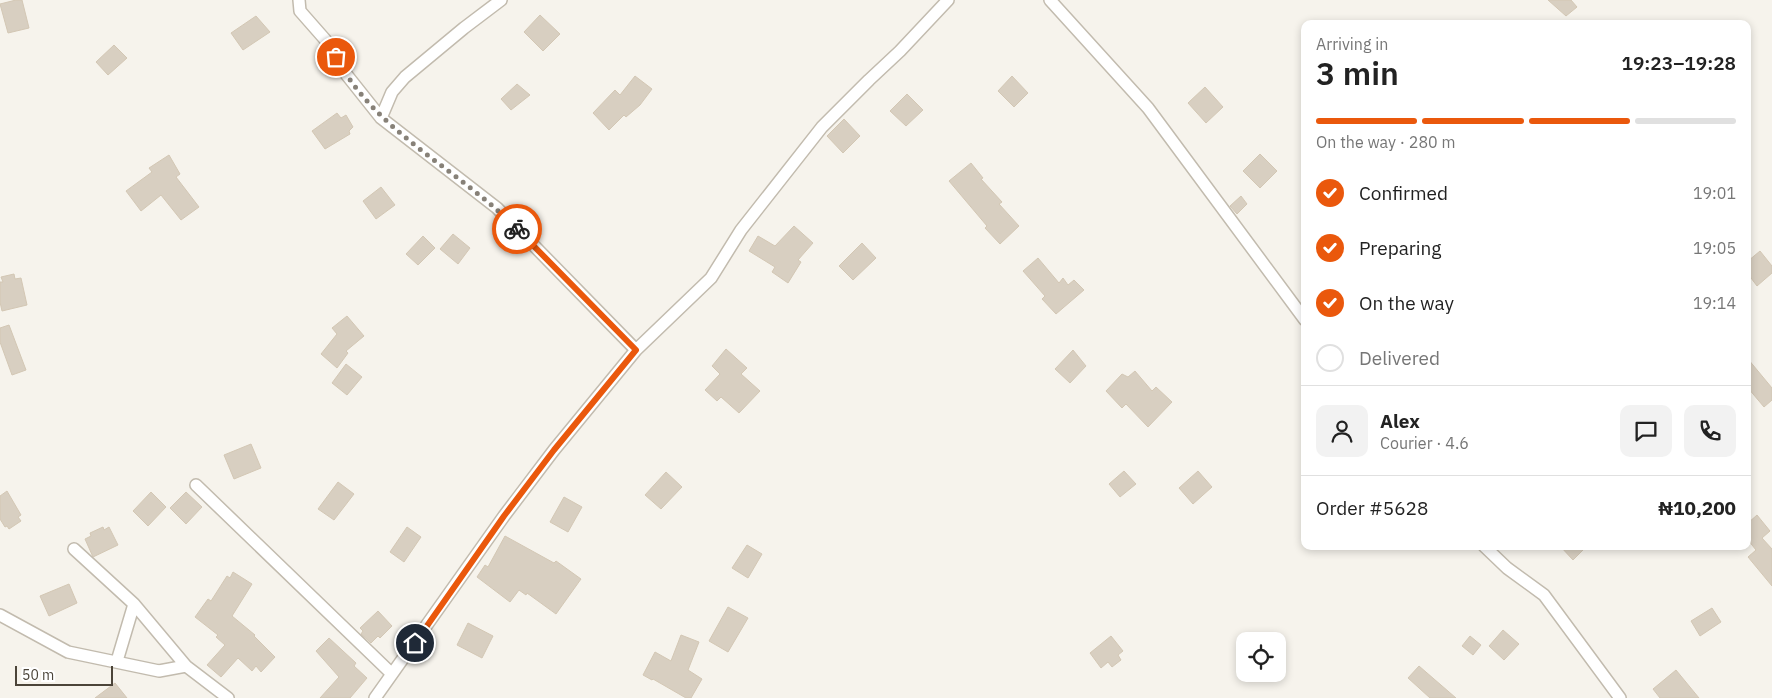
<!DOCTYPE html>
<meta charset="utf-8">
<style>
:root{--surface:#fff;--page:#f2f2f2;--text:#222;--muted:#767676;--line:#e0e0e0;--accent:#ea580c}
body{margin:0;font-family:"IBM Plex Sans",sans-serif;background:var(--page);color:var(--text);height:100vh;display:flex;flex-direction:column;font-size:19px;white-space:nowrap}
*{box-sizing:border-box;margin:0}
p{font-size:16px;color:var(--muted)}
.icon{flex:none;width:28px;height:28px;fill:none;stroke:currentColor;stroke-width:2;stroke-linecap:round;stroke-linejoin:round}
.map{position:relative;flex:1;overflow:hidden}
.panel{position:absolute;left:1301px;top:20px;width:450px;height:530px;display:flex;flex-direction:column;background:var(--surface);border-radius:10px;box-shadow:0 2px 8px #0003}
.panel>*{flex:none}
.buttons{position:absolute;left:1236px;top:632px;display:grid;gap:10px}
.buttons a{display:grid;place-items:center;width:50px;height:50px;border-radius:10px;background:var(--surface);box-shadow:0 2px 8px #0003;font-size:25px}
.scale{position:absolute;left:15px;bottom:12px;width:98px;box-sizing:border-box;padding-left:5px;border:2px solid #4b4439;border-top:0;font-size:14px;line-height:18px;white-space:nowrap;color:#4b4439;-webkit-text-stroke:4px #fff;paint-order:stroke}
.pin{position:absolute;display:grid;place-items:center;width:42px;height:42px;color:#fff;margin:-21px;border:2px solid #fff;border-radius:50%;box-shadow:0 1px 5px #0007}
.courier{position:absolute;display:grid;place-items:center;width:50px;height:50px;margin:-25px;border:4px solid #ea580c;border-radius:50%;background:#fff;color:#222;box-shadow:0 1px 6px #0007}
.head em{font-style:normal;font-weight:600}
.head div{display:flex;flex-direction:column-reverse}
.head{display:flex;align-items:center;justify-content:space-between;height:85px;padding:0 15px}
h1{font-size:32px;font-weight:600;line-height:38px}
.bar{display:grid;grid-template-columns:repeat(4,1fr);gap:8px 5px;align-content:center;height:60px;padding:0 15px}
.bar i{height:6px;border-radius:4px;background:var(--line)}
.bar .current{background:var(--accent)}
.bar p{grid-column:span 4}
.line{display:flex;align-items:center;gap:12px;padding:0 15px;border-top:1px solid var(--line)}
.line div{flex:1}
.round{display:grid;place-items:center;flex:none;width:52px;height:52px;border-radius:10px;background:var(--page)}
ol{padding:0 15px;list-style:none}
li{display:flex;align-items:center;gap:15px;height:55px}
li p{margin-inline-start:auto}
li .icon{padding:5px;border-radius:50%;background:var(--accent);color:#fff;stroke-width:4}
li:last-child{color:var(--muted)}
li i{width:28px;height:28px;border:2px solid var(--line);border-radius:50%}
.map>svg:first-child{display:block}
</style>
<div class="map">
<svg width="1772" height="698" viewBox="0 0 1772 698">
<rect width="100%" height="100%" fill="#f6f3ec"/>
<path fill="#d8cfc1" stroke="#d3c7b4" d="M16 0H22L29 28 8 33 0 4Z
M1548 0H1571L1577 7 1566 16Z
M540 15 560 34 543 51 524 32Z
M256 16 270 32 243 50 231 33Z
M114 45 127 58 108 75 96 62Z
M635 76 652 89 640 105 626 117 624 115 609 130 593 113 615 90 620 95Z
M1012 76 1028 93 1014 107 998 91Z
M517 84 530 95 511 110 501 99Z
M1205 87 1223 107 1206 123 1188 103Z
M907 94 923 110 906 126 890 111Z
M337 113 341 118 346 115 353 127 349 131 350 134 325 149 312 131Z
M844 119 860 136 843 153 827 136Z
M1260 154 1277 171 1260 188 1243 171Z
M169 155 180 174 176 177 199 207 181 220 161 195 141 211 126 191 152 172 149 168Z
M971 163 983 178 981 179 1002 202 999 204 1019 226 1000 244 985 228 987 226 949 181Z
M381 187 395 205 376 219 363 201Z
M1241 196 1247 204 1237 214 1230 206Z
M794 226 813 243 798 260 801 262 788 283 772 272 775 267 749 251 758 236 775 246Z
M453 234 470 248 458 264 440 249Z
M423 236 435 248 418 265 406 254Z
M862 243 876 258 853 280 839 266Z
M1760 251 1772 266V273L1757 286 1748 274V261Z
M1038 258 1059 283 1063 278 1068 285 1074 280 1084 290 1056 314 1042 299 1045 296 1023 271Z
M14 274 15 279 21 278 27 305 2 311 0 302V282H3L1 277Z
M347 316 364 336 346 351 348 353 337 368 321 354 337 334 332 328Z
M9 325 26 370 12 375 0 342V328Z
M726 349 747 368 741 374 760 391 739 413 721 397 717 401 705 390 720 374 712 366Z
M1073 350 1086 366 1070 383 1055 369Z
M1748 359 1772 388V400L1764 407 1748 388Z
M346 364 362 377 347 395 332 383Z
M1135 371 1152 391 1156 387 1172 402 1148 427 1126 404 1122 408 1106 391 1122 374 1128 377Z
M251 444 261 468 234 479 224 455Z
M1124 471 1136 484 1120 497 1109 484Z
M1198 471 1212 487 1193 504 1179 488Z
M666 472 682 487 661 509 645 495Z
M338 482 354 494 334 520 318 509Z
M7 491 21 515 18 517 21 521 9 529 7 526 5 527 0 519V496Z
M151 492 166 507 148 526 133 511Z
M186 492 202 507 186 524 170 508Z
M564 497 582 507 568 532 550 522Z
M1757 515 1770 531 1762 538 1772 549V586L1748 557 1756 550 1748 540V523Z
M103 527 104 530 109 527 118 545 93 557 85 539 91 536 90 533Z
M407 527 421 537 404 562 390 552Z
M505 536 554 563 556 561 581 579 556 614 527 593 526 595 519 590 510 602 477 577 485 565 488 567Z
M747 545 762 554 748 578 732 568Z
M1560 546H1587L1573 560Z
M233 572 252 584 232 616 255 635 254 636 275 657 261 672 256 666 252 671 238 658 221 677 207 665 225 645 216 637 218 635 195 617 208 599 211 601 227 576 230 578Z
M69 584 77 603 49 616 40 596Z
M728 607 748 618 728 652 709 641Z
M1712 608 1721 622 1700 636 1691 621Z
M378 611 392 626 380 638 378 636 371 643 361 634 363 631 360 628Z
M468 623 493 636 482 658 457 645Z
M1503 630 1519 644 1504 660 1489 646Z
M681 635 699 642 688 670 702 679 691 698H686L653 679 652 680 643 675 655 652 671 661Z
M1111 636 1123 651 1118 655 1121 660 1112 667 1108 662 1101 668 1090 653Z
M1470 636 1481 645 1473 655 1462 646Z
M329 638 356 663 354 666 367 678 350 698H320L339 677 316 651Z
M1419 666 1456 698H1430L1408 678Z
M1676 670 1699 698H1660L1653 689Z
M115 683 127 698H95Z"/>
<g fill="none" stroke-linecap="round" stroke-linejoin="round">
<g stroke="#c2bbae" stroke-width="14">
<path id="street" d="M299 0 300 11 329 44 342 69 381 118 497 208 636 350
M1050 0 1148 108 1305 320
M381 118 392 92 405 77 464 28 501 0
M196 485 392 674
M1484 546 1507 568 1544 595 1620 698
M74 549 134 604 186 666
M0 615 68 652 159 671 186 666 228 698
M117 661 134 604
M375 698 504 516 554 450 636 350 711 278 741 230 822 127 869 80 900 51 948 0"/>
</g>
<use href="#street" stroke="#fff" stroke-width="11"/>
</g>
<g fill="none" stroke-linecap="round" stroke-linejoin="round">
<path stroke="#878178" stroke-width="5" stroke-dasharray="0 9" d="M336 57C376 133 459 169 517 229"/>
<path stroke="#ea580c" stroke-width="6" d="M415 643 504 516 554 450 636 350 517 229"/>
</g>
</svg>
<div class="buttons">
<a><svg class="icon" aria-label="locate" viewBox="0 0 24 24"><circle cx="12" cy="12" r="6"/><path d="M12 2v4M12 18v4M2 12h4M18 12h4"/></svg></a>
</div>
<div class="scale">50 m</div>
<div class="pin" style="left:336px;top:57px;background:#ea580c"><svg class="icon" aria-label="bag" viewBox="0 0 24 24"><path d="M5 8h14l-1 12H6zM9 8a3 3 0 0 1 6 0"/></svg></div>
<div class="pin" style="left:415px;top:643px;background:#1f2937"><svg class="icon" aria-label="home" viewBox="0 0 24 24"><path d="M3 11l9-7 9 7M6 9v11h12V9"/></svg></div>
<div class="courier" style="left:517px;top:229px"><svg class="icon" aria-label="bike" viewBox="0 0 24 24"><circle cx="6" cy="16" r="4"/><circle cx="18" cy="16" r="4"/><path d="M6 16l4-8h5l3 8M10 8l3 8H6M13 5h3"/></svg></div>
<section class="panel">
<div class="head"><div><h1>3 min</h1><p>Arriving in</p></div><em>19:23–19:28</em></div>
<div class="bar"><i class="current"></i><i class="current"></i><i class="current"></i><i></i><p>On the way · 280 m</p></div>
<ol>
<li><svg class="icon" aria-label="check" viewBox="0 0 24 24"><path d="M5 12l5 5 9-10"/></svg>Confirmed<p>19:01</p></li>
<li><svg class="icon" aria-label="check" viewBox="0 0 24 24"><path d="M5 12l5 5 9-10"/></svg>Preparing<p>19:05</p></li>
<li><svg class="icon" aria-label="check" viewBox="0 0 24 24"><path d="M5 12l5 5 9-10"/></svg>On the way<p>19:14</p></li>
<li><i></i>Delivered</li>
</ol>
<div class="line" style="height:90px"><a class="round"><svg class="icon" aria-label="person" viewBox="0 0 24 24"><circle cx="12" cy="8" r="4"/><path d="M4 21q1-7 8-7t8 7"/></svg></a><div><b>Alex</b><p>Courier · 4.6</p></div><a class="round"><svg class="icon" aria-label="chat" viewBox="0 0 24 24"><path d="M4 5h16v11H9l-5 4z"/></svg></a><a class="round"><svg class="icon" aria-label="phone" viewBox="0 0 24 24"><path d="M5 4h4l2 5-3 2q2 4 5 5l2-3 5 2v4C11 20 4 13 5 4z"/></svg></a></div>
<div class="line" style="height:65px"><div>Order #5628</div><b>₦10,200</b></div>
</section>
</div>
